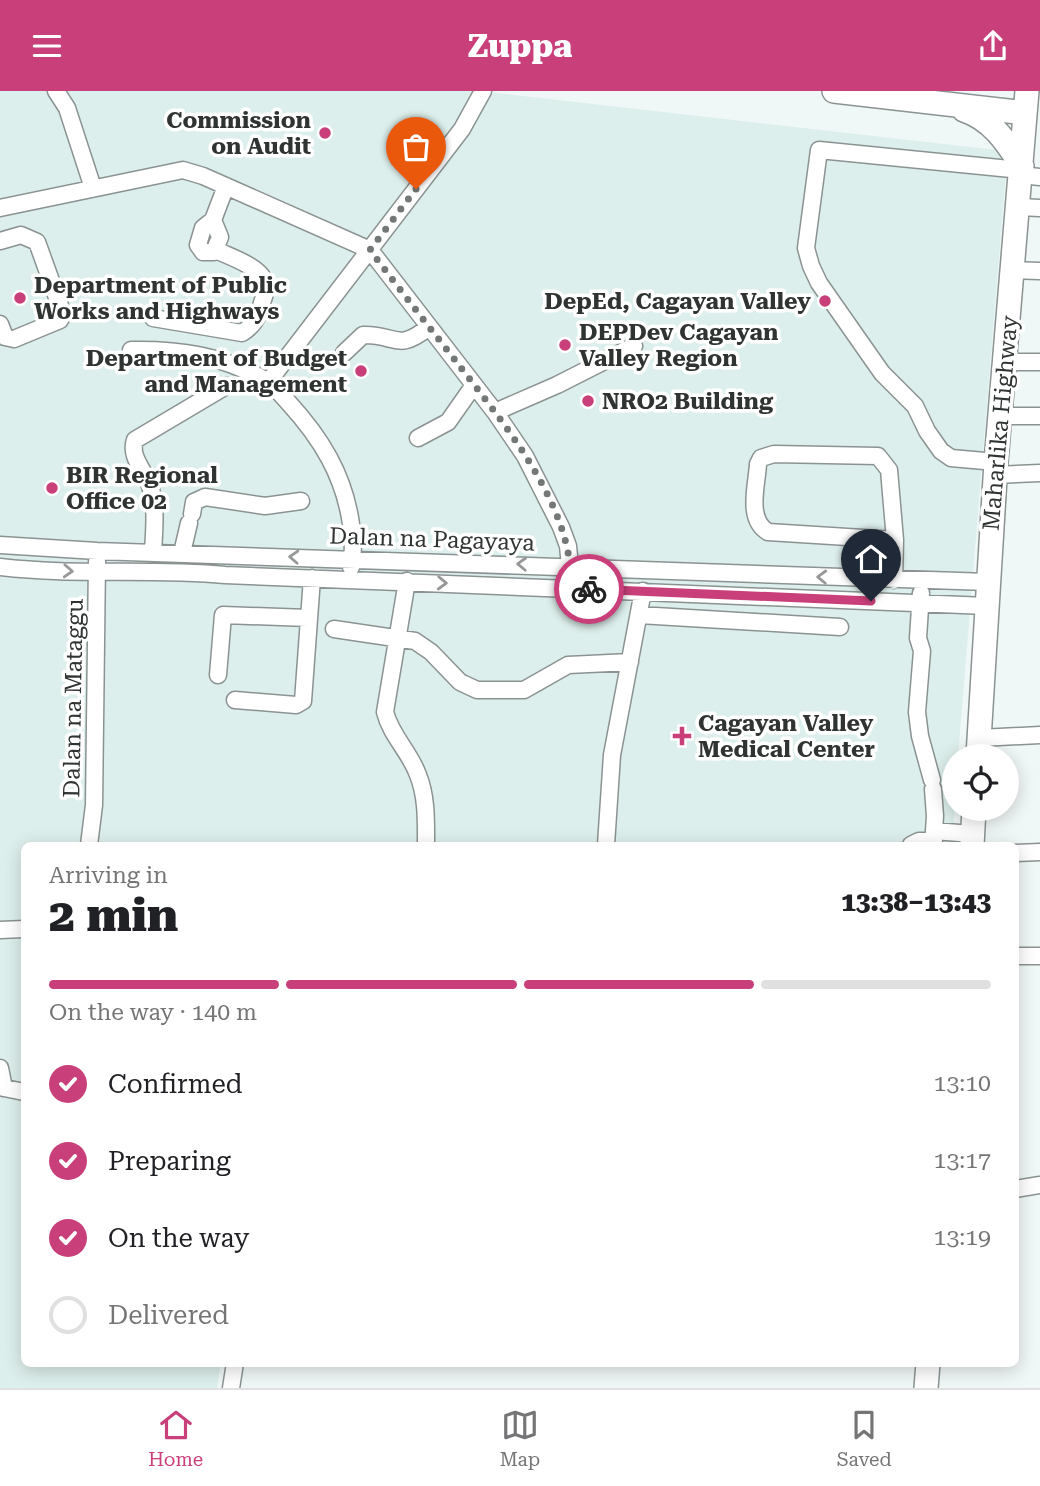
<!DOCTYPE html>
<meta charset="utf-8">
<style>
:root{--surface:#fff;--page:#f2f2f2;--text:#202124;--muted:#757577;--line:#e0e0e0;--accent:#c93f79}
body{margin:0;font-family:"Roboto Serif",serif;background:var(--page);color:var(--text);height:100vh;display:flex;flex-direction:column;font-size:26px;white-space:nowrap}
*{box-sizing:border-box;margin:0}
p{font-size:23px;color:var(--muted)}
.icon{flex:none;width:38px;height:38px;fill:none;stroke:currentColor;stroke-width:2;stroke-linecap:round;stroke-linejoin:round}
.map{position:relative;flex:1;overflow:hidden}
.side{position:absolute;left:21px;top:751px;width:998px;height:525px;display:flex;flex-direction:column;background:var(--surface);border-radius:10px;box-shadow:0 4px 18px #0003}
.side>*{flex:none}
.tools{position:absolute;left:942px;top:653px;display:grid;gap:14px}
.tools a{display:grid;place-items:center;width:77px;height:77px;border-radius:50%;background:var(--surface);box-shadow:0 4px 18px #0003;font-size:35px}
.pin{position:absolute;display:grid;place-items:center;width:60px;height:60px;color:#fff;margin:-72px -30px;border-radius:50% 50% 50% 0;rotate:-45deg;box-shadow:0 0 7px #0007}
.pin .icon{rotate:45deg}
.courier{position:absolute;display:grid;place-items:center;width:70px;height:70px;margin:-35px;border:5px solid #c93f79;border-radius:50%;background:#fff;color:#222;box-shadow:0 2px 9px #0007}
.summary em{font-style:normal;font-weight:800}
.summary div{display:flex;flex-direction:column-reverse}
.summary{display:flex;align-items:center;justify-content:space-between;height:119px;padding:0 28px}
h1{font-size:46px;font-weight:800;line-height:52px}
.bar{display:grid;grid-template-columns:repeat(4,1fr);gap:10px 7px;align-content:center;height:84px;padding:0 28px}
.bar i{height:9px;border-radius:5px;background:var(--line)}
.bar .active{background:var(--accent)}
.bar p{grid-column:span 4}
ol{padding:0 28px;list-style:none}
li{display:flex;align-items:center;gap:21px;height:77px}
li p{margin-inline-start:auto}
li .icon{padding:7px;border-radius:50%;background:var(--accent);color:#fff;stroke-width:4}
li:last-child{color:var(--muted)}
li i{width:38px;height:38px;border:4px solid var(--line);border-radius:50%}
header{display:flex;justify-content:space-between;align-items:center;height:91px;padding:0 28px;background:var(--accent);color:#fff;font-size:32px;font-weight:800}
.menu{display:flex;justify-content:space-around;align-items:center;height:98px;border-top:2px solid var(--line);background:var(--surface);font-size:19px;color:var(--muted)}
.menu a{display:grid;justify-items:center;gap:4px}
.menu .active{color:var(--accent)}
.map>svg:first-child{display:block}
</style>
<header><svg class="icon" aria-label="menu" viewBox="0 0 24 24"><path d="M4 6h16M4 12h16M4 18h16"/></svg>Zuppa<svg class="icon" aria-label="share" viewBox="0 0 24 24"><path d="M12 15V3M7 8l5-5 5 5M5 13v7h14v-7"/></svg></header>
<div class="map">
<svg width="1040" height="1297" viewBox="0 0 1040 1297">
<rect width="100%" height="100%" fill="#f0f8f7"/>
<path fill="#ddefec" d="M0 0H480L997 59 1007 70 958 665H954L955 718 952 754H24V1272H221L217 1297H0Z"/>
<g fill="none" stroke-linecap="round" stroke-linejoin="round">
<g stroke="#8b9392" stroke-width="19">
<path id="minor" d="M56 0 67 17 93 97
M1021 84 1040 86
M1019 116 1040 117
M0 117 183 79 203 85 370 159 495 321 525 365 561 436 568 455 571 485
M213 129 220 146 214 161H203L198 154 203 137 213 129 226 95
M0 150 21 144 37 151 63 223 60 229 14 248 5 246 0 233
M1012 179 1040 180
M153 227 242 242C253 235 257 228 261 216 262 210 265 204 266 199 268 177 232 167 216 159
M131 259C180 258 223 265 265 289 274 294 281 304 288 311 321 347 344 384 351 433 353 447 354 462 351 476
M344 262 363 244C397 243 396 262 429 236
M1006 271H1040
M269 290 462 38 483 0
M495 321 557 294 634 255
M1001 325H1040
M418 347 448 331 474 294
M996 371 951 367 941 360 927 340 915 315 882 282 819 192 811 175 806 157 819 59 1021 79
M995 384 1040 382
M192 423 194 411 205 406 265 415 301 410
M0 454 97 460 988 491
M153 462C154 440 157 416 150 395 145 380 129 366 135 349L226 295
M182 462 189 432
M0 476C75 485 150 477 225 484L987 515
M894 489 895 449 889 379 878 365 774 363 761 367 758 373C757 394 746 428 768 441L895 449
M407 490 385 621C391 645 410 661 418 684 427 706 426 731 426 754
M921 502 918 547 922 560 917 621 920 645 932 689
M639 524 840 536
M334 538 415 550 431 561 460 591 477 599H524L568 574 630 571
M218 584 223 524 308 527
M235 609 296 614 303 610 312 487
M980 647 1040 644
M933 698 935 725 933 754
M934 740 972 743
M89 754 94 714 97 470
M606 754 612 664 643 500
M911 754 919 750H934
M1015 762 1040 761
M0 839 24 838
M1015 865H1040
M0 977 4 997
M0 996 24 1001
M1015 1098 1040 1094
M231 1297 235 1272"/>
</g>
<g stroke="#8b9392" stroke-width="26">
<path id="highway" d="M834 0 1025 22
M964 19C992 28 1007 52 1022 75
M978 665 996 371 1027 0
M972 754 974 718
M926 1297 928 1272"/>
</g>
<use href="#minor" stroke="#fff" stroke-width="16"/>
<use href="#highway" stroke="#fff" stroke-width="23"/>
</g>
<defs><path id="oneway-chevron" d="M-2-3.5L2.5 0L-2 3.5" fill="none" stroke-width="1.6" stroke-linecap="round" stroke-linejoin="round" transform="scale(1.75)"/></defs>
<g stroke="#979998">
<use href="#oneway-chevron" transform="translate(294 466) rotate(-177)"/>
<use href="#oneway-chevron" transform="translate(522 473) rotate(-178)"/>
<use href="#oneway-chevron" transform="translate(68 480) rotate(3)"/>
<use href="#oneway-chevron" transform="translate(822 486) rotate(-178)"/>
<use href="#oneway-chevron" transform="translate(442 492) rotate(2)"/>
</g>
<g fill="none" stroke-linecap="round" stroke-linejoin="round">
<path stroke="#737877" stroke-width="7" stroke-dasharray="0 12.6" d="M416 98 370 159C398 196 426 232 455 269 503 332 574 414 571 497L589 498"/>
<path stroke="#c93f79" stroke-width="9" d="M589 498 871 510"/>
</g>
<g fill="#c93f79" stroke="#fff" stroke-width="2.5">
<circle cx="325" cy="42" r="7"/>
<circle cx="20" cy="207" r="7"/>
<circle cx="825" cy="210" r="7"/>
<circle cx="565" cy="254" r="7"/>
<circle cx="361" cy="280" r="7"/>
<circle cx="588" cy="310" r="7"/>
<circle cx="52" cy="397" r="7"/>
<path d="M678.5 634.5h7v7h7v7h-7v7h-7v-7h-7v-7h7z"/>
</g>
<g text-anchor="middle" stroke-width="7" stroke-linejoin="round" paint-order="stroke">
<g font-size="23" font-weight="bold" fill="#2f3332" stroke="#fff" text-anchor="start">
<text x="311" y="37" text-anchor="end">Commission<tspan x="311" dy="26">on Audit</tspan></text>
<text x="34" y="202">Department of Public<tspan x="34" dy="26">Works and Highways</tspan></text>
<text x="811" y="218" text-anchor="end">DepEd, Cagayan Valley</text>
<text x="579" y="249">DEPDev Cagayan<tspan x="579" dy="26">Valley Region</tspan></text>
<text x="347" y="275" text-anchor="end">Department of Budget<tspan x="347" dy="26">and Management</tspan></text>
<text x="602" y="318">NRO2 Building</text>
<text x="66" y="392">BIR Regional<tspan x="66" dy="26">Office 02</tspan></text>
<text x="698" y="640">Cagayan Valley<tspan x="698" dy="26">Medical Center</tspan></text>
</g>
<g font-size="23" fill="#2f3332" stroke="#fff">
<text transform="translate(1000 332) rotate(-85)" y="8">Maharlika Highway</text>
<text transform="translate(432 448) rotate(2)" y="8">Dalan na Pagayaya</text>
<text transform="translate(73 607) rotate(-89)" y="8">Dalan na Mataggu</text>
</g>
</g>
</svg>
<div class="tools">
<a><svg class="icon" aria-label="locate" viewBox="0 0 24 24"><circle cx="12" cy="12" r="6"/><path d="M12 2v4M12 18v4M2 12h4M18 12h4"/></svg></a>
</div>
<div class="pin" style="left:416px;top:98px;background:#ea580c"><svg class="icon" aria-label="bag" viewBox="0 0 24 24"><path d="M5 8h14l-1 12H6zM9 8a3 3 0 0 1 6 0"/></svg></div>
<div class="pin" style="left:871px;top:510px;background:#1f2937"><svg class="icon" aria-label="home" viewBox="0 0 24 24"><path d="M3 11l9-7 9 7M6 9v11h12V9"/></svg></div>
<div class="courier" style="left:589px;top:498px"><svg class="icon" aria-label="bike" viewBox="0 0 24 24"><circle cx="6" cy="16" r="4"/><circle cx="18" cy="16" r="4"/><path d="M6 16l4-8h5l3 8M10 8l3 8H6M13 5h3"/></svg></div>
<section class="side">
<div class="summary"><div><h1>2 min</h1><p>Arriving in</p></div><em>13:38–13:43</em></div>
<div class="bar"><i class="active"></i><i class="active"></i><i class="active"></i><i></i><p>On the way · 140 m</p></div>
<ol>
<li><svg class="icon" aria-label="check" viewBox="0 0 24 24"><path d="M5 12l5 5 9-10"/></svg>Confirmed<p>13:10</p></li>
<li><svg class="icon" aria-label="check" viewBox="0 0 24 24"><path d="M5 12l5 5 9-10"/></svg>Preparing<p>13:17</p></li>
<li><svg class="icon" aria-label="check" viewBox="0 0 24 24"><path d="M5 12l5 5 9-10"/></svg>On the way<p>13:19</p></li>
<li><i></i>Delivered</li>
</ol>
</section>
</div>
<nav class="menu">
<a class="active"><svg class="icon" aria-label="home" viewBox="0 0 24 24"><path d="M3 11l9-7 9 7M6 9v11h12V9"/></svg>Home</a>
<a><svg class="icon" aria-label="map" viewBox="0 0 24 24"><path d="M3 6l6-2 6 2 6-2v14l-6 2-6-2-6 2zM9 4v14M15 6v14"/></svg>Map</a>
<a><svg class="icon" aria-label="saved" viewBox="0 0 24 24"><path d="M7 4h10v16l-5-4-5 4z"/></svg>Saved</a>
</nav>
